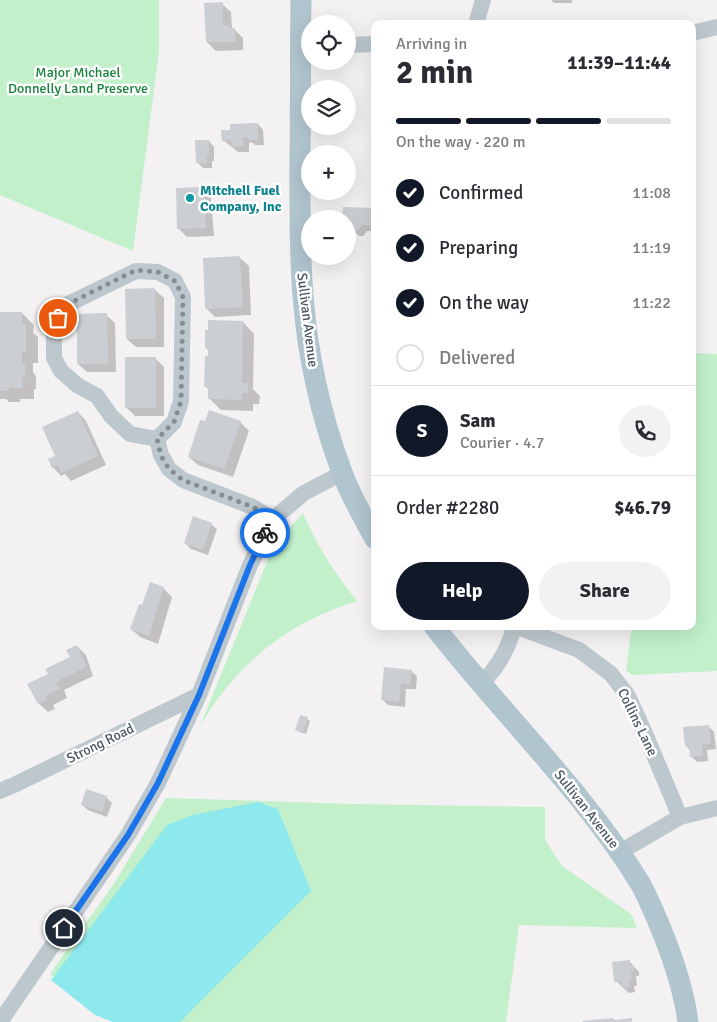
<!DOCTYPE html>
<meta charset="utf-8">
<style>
:root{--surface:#fff;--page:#f2f2f3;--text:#2b2b33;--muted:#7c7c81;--line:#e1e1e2;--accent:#111827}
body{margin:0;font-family:Signika,sans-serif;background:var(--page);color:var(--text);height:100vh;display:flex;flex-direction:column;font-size:19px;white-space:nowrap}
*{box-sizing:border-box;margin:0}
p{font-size:16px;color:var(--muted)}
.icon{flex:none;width:28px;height:28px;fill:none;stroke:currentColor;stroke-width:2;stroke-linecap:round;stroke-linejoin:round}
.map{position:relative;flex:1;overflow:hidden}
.drawer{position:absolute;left:371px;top:20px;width:325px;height:610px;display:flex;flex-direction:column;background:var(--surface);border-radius:10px;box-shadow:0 5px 20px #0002}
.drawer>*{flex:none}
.fabs{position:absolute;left:301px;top:15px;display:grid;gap:10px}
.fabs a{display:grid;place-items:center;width:55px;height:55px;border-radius:50%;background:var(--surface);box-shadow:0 5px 20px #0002;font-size:25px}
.pin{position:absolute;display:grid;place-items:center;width:42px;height:42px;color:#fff;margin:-21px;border:2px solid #fff;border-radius:50%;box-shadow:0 1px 5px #0007}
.courier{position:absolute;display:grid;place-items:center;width:50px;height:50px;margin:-25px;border:4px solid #1a73e8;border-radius:50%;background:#fff;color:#222;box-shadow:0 1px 6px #0007}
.overview em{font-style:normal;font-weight:800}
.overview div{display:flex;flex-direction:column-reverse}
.overview{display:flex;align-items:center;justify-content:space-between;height:85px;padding:0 25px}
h1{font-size:32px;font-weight:800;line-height:38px}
.bar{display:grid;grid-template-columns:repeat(4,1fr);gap:8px 5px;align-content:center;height:60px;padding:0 25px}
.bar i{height:6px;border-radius:4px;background:var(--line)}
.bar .on{background:var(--accent)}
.bar p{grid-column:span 4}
.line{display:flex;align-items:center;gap:12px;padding:0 25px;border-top:1px solid var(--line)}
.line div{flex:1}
.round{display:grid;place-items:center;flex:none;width:52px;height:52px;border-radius:26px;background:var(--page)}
ol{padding:0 25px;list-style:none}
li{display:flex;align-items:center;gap:15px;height:55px}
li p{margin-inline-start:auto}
li .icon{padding:5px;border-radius:50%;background:var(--accent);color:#fff;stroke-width:4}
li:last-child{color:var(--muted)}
li i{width:28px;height:28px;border:2px solid var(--line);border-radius:50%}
.primary-button{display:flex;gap:10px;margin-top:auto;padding:10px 25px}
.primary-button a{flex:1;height:58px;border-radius:30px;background:var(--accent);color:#fff;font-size:20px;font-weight:800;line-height:58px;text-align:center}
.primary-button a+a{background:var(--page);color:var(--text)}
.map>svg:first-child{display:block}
</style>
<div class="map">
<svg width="717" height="1022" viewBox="0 0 717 1022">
<rect width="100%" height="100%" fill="#f3f1f2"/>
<path fill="#c1f0cb" d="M0 0H159V51L133 251 0 195Z
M693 353 717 354V671L631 675 626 670 632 626H692Z
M303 513C316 545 335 573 357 601 288 622 236 664 200 726L267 562 283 535Z
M166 798 354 804 545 807V840L562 866 631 914 637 928 519 925 506 1022H130L50 974 113 885Z"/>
<path fill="#8ee9ed" d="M258 802 278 809 311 891 180 1022H113L95 1015 51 980 167 825 192 815Z"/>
<path fill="#0003" d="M551 0H572V3H554Z
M222 4 231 12 232 29H234L243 38V50L216 51 207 42Z
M258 124 263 130 264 145H255L252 142 249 143V152H238L223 140Z
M209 141 214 147V161H212V168H203L197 162Z
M202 188 211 197 214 236 187 237 178 228Z
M375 209V231H367L363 236H359L354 231 348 229V219Z
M240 258 249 266 251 315 215 317 206 308Z
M155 290 164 298V347H136L127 339Z
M0 313H22L34 325 33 333 38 337V363H33V372L36 376V389H34V399H20V402H9L6 399H0Z
M106 315 115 323 116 372H87L78 364Z
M243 322 254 334 253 389 260 396 259 404H253V411L221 410 209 398 210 390 206 387 209 351 206 348Z
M155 358 164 367V416H135L126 407Z
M78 412 86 421 106 465 71 481 65 474 61 476 53 467Z
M240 422 249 431 233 477 198 465 189 457Z
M211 524 217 529 208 555 191 549 185 543Z
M151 584 164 589 172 597 158 644 140 637 131 629 143 607Z
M77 646 86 655 93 676 64 690 67 698 53 705 55 709 48 712 36 701 50 674 71 657Z
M411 671 417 676 416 689H406L405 707 388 705 382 699Z
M307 719 310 721 306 734 299 732 297 729Z
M708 726 714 732 716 749 707 750 708 761 697 762 691 756V751L686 746Z
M106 797 112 803 107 817 88 810 82 805Z
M629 961 639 972V976H636L637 986H634L635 992 629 993 616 981Z"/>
<path fill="#cbcfd3" d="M223 2V25H229V28H235V42H206L204 3Z
M258 123V140H248V137H243L244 146 232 147 231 140 222 141 221 130H230V124Z
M195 140H209V156H207V163H196Z
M203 187 206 228 177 229 176 188Z
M343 207 375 208V226L362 225 358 231H352L348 225V219H342Z
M240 256 243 307 205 309 203 258Z
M155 288 156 339H126L125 289Z
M0 312H22V324H26V352H22V363H25V377H22V388H9V391H0Z
M107 313 108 364H77V314Z
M208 320 243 321 242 383H248V393H242V400L208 399V387H204L205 356H208V348H205V330H208Z
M125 357H156V408H125Z
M209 410 241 421 224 469 188 457 200 420 205 421Z
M78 411 98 456 61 473 58 465 52 468 48 459 55 456 42 427Z
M193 516 212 523 203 550 184 543Z
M150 582 164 587 149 636 130 629 139 604 142 605Z
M77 645 86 667 56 682 60 689 45 696 47 700 38 704 27 684 48 674 45 669 70 657 66 650Z
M384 667 412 670 410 684H401L399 702 381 700Z
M300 715 308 717 303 732 295 730Z
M709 725 711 744 702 745 703 756 690 757 689 746H685L683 727Z
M86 789 107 796 102 812 81 805Z
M630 960V966L633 965 634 970 631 971 632 981H629L630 987 622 988 621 981 614 982 612 962Z
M613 1018 614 1020 632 1018V1022H582V1021Z"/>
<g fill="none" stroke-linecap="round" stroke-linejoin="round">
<path stroke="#bdc8ce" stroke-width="16" d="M476 24 483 0
M692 33 717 27
M348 45 375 44
M157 439 130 434 111 416 97 396 77 385 61 371 54 358V328L62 307 136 271 158 272 175 281 183 297 181 401 174 422 157 439 161 455 169 469 183 480 253 507 273 519
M515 626 579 650 611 674 628 696 644 731 680 817
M481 684C497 668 509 648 514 626
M0 791 14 785 199 695
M620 852 680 817 717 808
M0 1022 128 835 158 783 199 695 250 565 273 519 304 493 342 473"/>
<path stroke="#b1c5cf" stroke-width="21" d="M301 0C300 52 301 103 300 155 300 202 299 248 303 295 307 353 321 417 342 472 350 495 363 517 375 539
M434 626C501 713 582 789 640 883 645 892 649 901 653 910 669 946 683 984 688 1022"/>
</g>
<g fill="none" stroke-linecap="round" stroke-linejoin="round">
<path stroke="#848e92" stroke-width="5" stroke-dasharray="0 9" d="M58 318 62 307 136 270 158 272 175 281 183 297 181 401 174 422 157 439 161 456 169 469 183 480 253 507 273 519 265 533"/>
<path stroke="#1a73e8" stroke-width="6" d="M64 928 128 835 158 783 199 695 250 565 265 533"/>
</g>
<circle fill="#0f9aa8" stroke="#fff" stroke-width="2" cx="190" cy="198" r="5"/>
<g text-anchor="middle" stroke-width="5" stroke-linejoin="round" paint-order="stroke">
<g font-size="14" fill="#17823b" stroke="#fff">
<text x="78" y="77">Major Michael<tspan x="78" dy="16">Donnelly Land Preserve</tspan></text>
</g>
<g font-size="14" font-weight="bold" fill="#0d838f" stroke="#fff" text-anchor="start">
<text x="200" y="195">Mitchell Fuel<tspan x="200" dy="16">Company, Inc</tspan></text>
</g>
<g font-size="14" fill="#49585f" stroke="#fff">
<text transform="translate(308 320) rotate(83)" y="5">Sullivan Avenue</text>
<text transform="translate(638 722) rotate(64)" y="5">Collins Lane</text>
<text transform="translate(100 743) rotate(-26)" y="5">Strong Road</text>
<text transform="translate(587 809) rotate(52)" y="5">Sullivan Avenue</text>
</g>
</g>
</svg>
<div class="fabs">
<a><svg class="icon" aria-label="locate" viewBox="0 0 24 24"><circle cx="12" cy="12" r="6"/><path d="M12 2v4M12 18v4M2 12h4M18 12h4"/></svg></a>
<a><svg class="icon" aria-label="layers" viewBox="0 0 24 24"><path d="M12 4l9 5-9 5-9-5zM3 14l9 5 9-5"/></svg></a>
<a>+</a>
<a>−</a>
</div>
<div class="pin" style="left:58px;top:318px;background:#ea580c"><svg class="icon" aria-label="bag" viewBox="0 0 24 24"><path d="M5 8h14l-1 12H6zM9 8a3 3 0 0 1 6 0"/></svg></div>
<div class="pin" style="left:64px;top:928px;background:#1f2937"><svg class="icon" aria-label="home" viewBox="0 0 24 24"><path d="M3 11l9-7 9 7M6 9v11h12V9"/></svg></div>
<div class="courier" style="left:265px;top:533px"><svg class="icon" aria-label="bike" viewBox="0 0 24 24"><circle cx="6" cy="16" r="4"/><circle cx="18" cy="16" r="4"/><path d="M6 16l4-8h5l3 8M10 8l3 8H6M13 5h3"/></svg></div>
<section class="drawer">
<div class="overview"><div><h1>2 min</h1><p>Arriving in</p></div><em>11:39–11:44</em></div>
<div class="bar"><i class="on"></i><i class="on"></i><i class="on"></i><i></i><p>On the way · 220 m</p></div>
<ol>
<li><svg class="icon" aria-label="check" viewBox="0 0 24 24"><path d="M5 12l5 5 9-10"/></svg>Confirmed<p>11:08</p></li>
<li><svg class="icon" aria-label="check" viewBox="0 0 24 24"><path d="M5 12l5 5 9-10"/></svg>Preparing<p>11:19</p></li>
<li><svg class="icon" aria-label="check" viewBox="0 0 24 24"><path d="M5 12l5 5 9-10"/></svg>On the way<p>11:22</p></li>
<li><i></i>Delivered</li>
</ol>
<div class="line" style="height:90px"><b class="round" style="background:var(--accent);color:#fff">S</b><div><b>Sam</b><p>Courier · 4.7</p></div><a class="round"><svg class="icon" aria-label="phone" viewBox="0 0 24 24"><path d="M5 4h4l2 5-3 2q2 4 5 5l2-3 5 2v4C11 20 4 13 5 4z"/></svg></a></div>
<div class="line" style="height:65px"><div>Order #2280</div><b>$46.79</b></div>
<div class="primary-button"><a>Help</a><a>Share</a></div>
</section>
</div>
